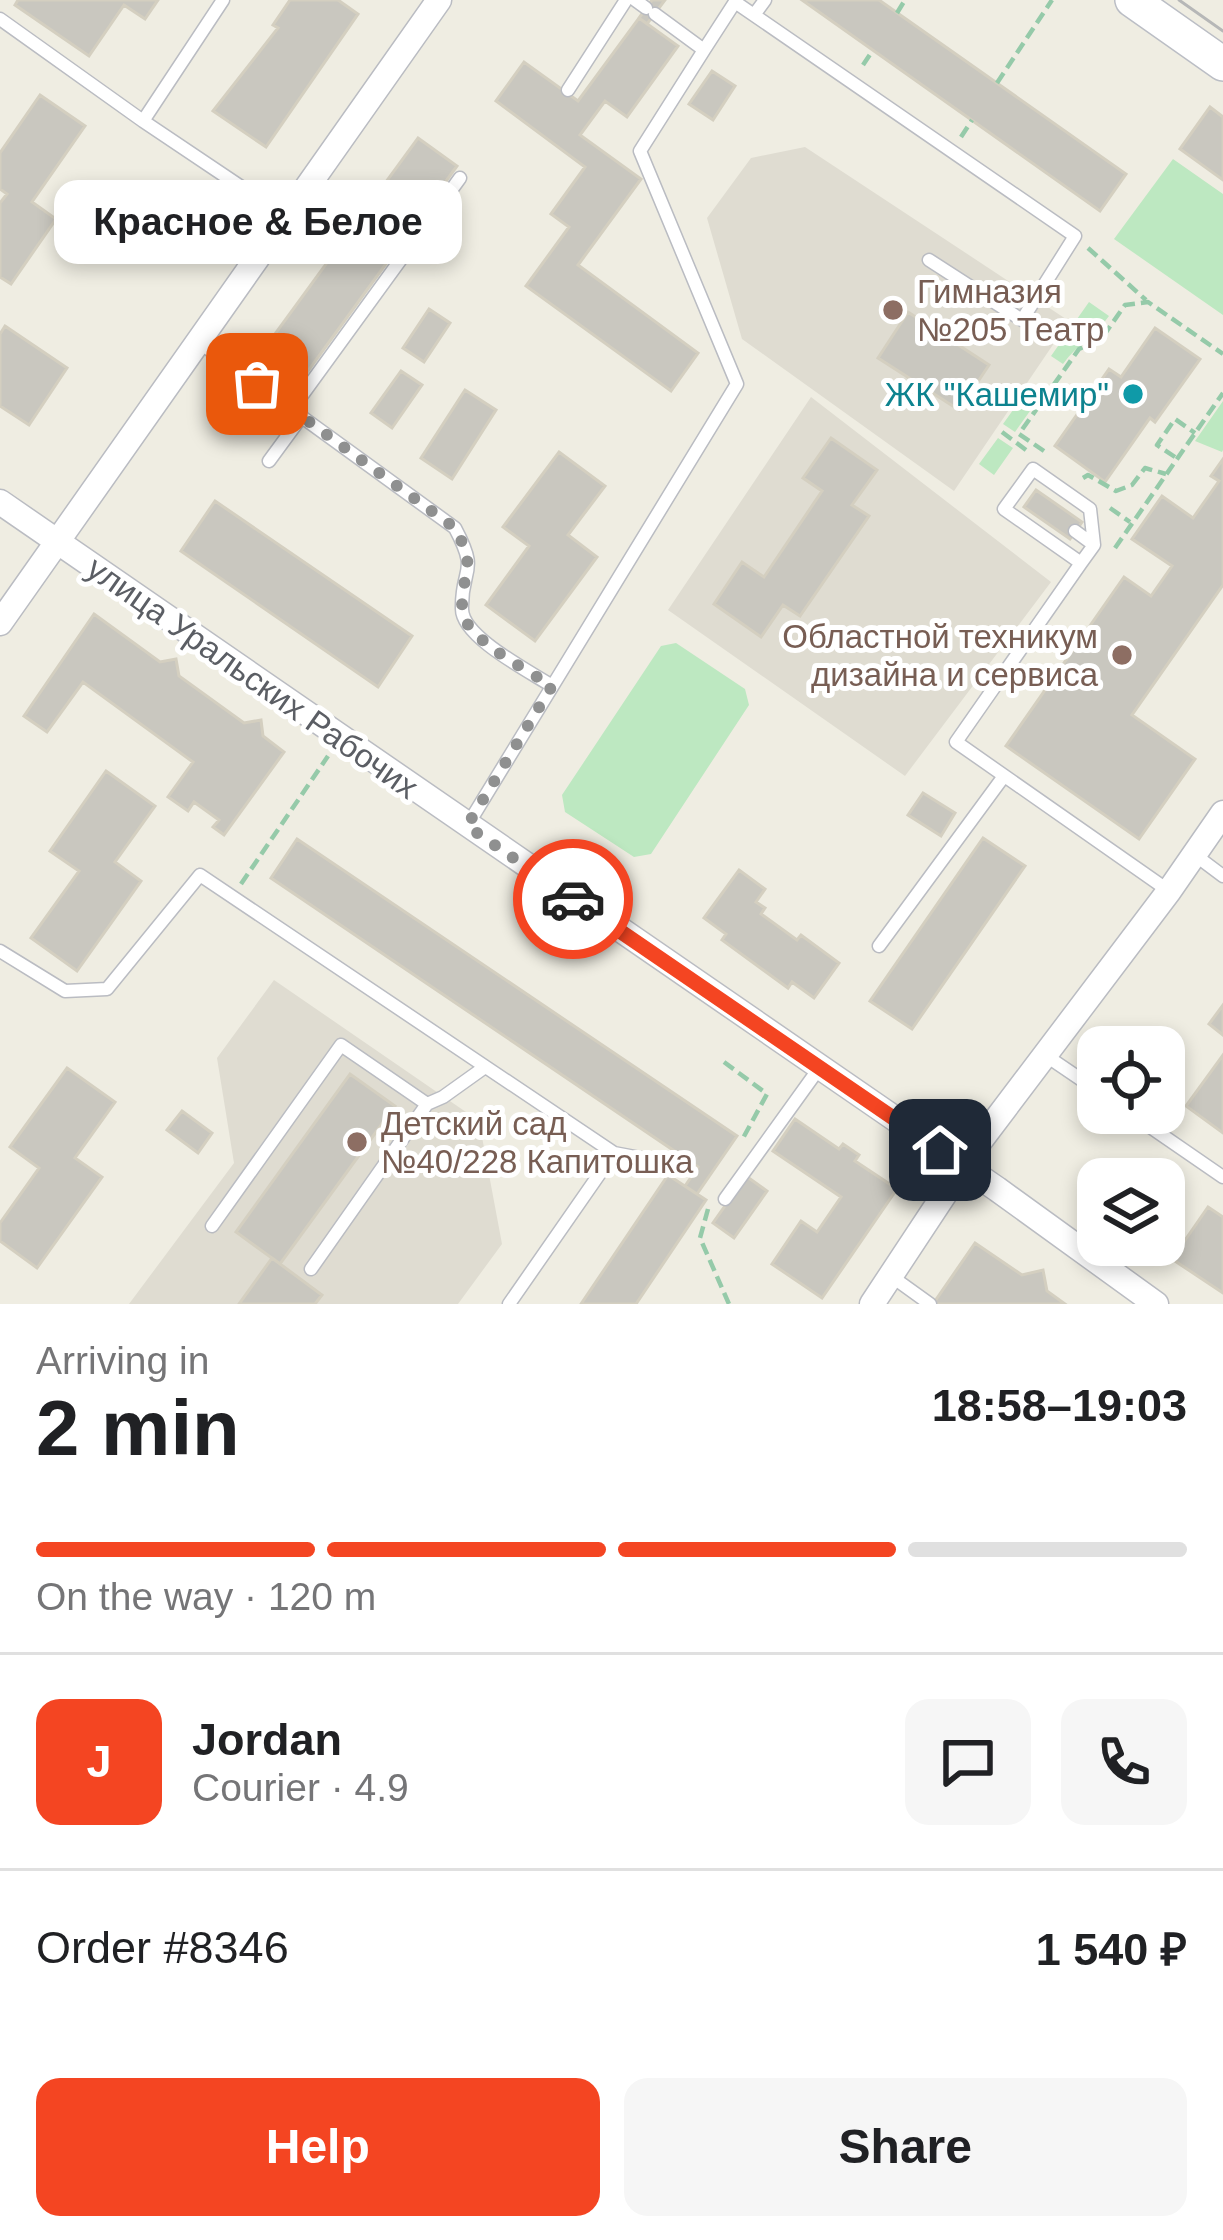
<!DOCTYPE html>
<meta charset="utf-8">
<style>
:root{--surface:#fff;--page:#f6f6f6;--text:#202124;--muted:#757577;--line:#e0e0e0;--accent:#f44522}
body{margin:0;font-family:Arial,sans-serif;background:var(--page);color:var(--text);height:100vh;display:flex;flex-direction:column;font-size:45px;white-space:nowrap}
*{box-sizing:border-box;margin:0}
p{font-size:39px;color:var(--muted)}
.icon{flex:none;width:66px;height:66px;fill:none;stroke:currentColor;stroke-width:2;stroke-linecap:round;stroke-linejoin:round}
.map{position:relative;height:1304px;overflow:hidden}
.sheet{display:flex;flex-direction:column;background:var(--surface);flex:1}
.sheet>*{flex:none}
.buttons{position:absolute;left:1077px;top:1026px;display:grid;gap:24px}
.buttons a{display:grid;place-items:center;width:108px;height:108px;border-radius:24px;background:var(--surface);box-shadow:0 6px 18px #0003;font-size:60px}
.pin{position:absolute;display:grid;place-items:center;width:102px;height:102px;color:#fff;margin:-51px;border-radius:24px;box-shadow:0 6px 18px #0006}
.courier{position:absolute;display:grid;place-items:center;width:120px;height:120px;margin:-60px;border:9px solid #f44522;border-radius:50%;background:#fff;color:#222;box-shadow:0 3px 15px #0007}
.bubble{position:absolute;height:84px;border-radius:24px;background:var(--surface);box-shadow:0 6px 18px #0003;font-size:39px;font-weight:700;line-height:84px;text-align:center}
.overview em{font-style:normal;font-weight:700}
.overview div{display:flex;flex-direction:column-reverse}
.overview{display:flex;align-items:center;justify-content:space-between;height:204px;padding:0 36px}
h1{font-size:78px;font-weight:700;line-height:90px}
.bar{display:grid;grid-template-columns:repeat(4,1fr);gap:18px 12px;align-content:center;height:144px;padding:0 36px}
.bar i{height:15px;border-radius:9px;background:var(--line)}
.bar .active{background:var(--accent)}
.bar p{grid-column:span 4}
.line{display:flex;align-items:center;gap:30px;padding:0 36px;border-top:3px solid var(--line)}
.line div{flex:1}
.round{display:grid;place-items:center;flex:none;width:126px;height:126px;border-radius:24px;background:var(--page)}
.button{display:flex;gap:24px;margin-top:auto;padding:24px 36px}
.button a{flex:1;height:138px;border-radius:24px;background:var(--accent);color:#fff;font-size:48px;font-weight:700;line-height:138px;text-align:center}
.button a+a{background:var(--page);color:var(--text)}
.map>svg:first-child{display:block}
</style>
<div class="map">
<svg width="1223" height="1304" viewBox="0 0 1223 1304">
<rect width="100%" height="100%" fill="#efede2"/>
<path fill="#dfdcd1" d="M805 147 1069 321 954 491 742 339 707 218 751 158Z
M811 397 1051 582 905 776 668 610Z
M274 980 479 1121 502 1244 458 1304H129L234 1163 217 1058Z"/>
<path fill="#bde8c1" d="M1173 159 1223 194V315L1114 239Z
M1089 302 1109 316C1095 336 1077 344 1063 364L1051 356Z
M1028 389 1040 397 1015 432 1003 424Z
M1223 401V450L1222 452 1195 441Z
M998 438 1013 448 994 475 979 464Z
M676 643 745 689 749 705 651 854 634 857 565 812 562 795 661 646Z"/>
<path fill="#c9c7bf" stroke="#d4cfc0" stroke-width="3" d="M18 0H158L145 19 124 5 89 56 15 5Z
M290 0H338L358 14 266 147 213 111 278 28 273 25Z
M652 0H665L647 24 639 18Z
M802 0H879L1126 174 1100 211Z
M639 18 678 46 627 117 605 101 580 135 641 179 578 265 698 353 671 391 526 286 569 227 551 214 585 167 496 101 524 62 578 101Z
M712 71 735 86 713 120 689 104Z
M40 95 85 126 32 202 56 219 11 284 0 277V203L7 194 0 189V153Z
M1210 107 1223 117V180L1180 149Z
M418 138 457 166 295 389 256 360Z
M429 309 450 323 424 362 403 348Z
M908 312 989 365 959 410 878 358Z
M5 326 67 368 29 425 0 406V334Z
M1155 328 1200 359 1155 422 1150 418 1105 482 1055 446 1109 369 1121 377Z
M401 371 422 385 392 428 371 413Z
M465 390 496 410 452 479 421 458Z
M831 438 877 470 852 505 869 516 800 616 783 605 761 637 714 604 742 562 764 577 822 491 803 478Z
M559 452 605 486 568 535 597 557 535 641 486 605 529 546 503 527Z
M1223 459V585L1132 715 1195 759 1139 839 1006 746 1124 577 1151 596 1172 566 1132 539 1162 496 1193 518 1219 481 1211 476Z
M1036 490 1082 522 1070 539 1024 507Z
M215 501 412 636 378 687 181 551Z
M94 614 160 662 176 659 179 676 244 723 261 720 263 736 284 752 224 835 213 827 219 820 194 802 188 811 168 797 193 762 83 682 47 732 24 716Z
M106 771 155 806 115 862 141 881 77 971 31 938 79 871 50 851Z
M923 793 955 813 941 836 908 815Z
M983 838 1025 866 912 1029 870 1001Z
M297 839 737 1136 697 1194 685 1186 698 1167 271 878Z
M739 870 765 889 756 902 765 908 761 914 797 940 801 935 839 963 814 998 792 982 788 988 722 940 726 934 704 918Z
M1223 1005V1035L1209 1024Z
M1223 1055V1133L1186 1106Z
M67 1068 115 1102 75 1158 102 1177 37 1268 0 1241V1223L39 1168 10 1147Z
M350 1074 395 1106 280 1264 236 1232Z
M182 1111 212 1133 198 1153 167 1130Z
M795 1119 839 1149 843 1144 859 1155 855 1161 897 1189 822 1298 772 1264 801 1221 817 1232 841 1197 773 1151Z
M668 1175 706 1200 636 1304H581Z
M746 1176 767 1191 734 1238 713 1223Z
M1208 1207 1223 1217V1293L1172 1259Z
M975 1243 1022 1275 1043 1270 1047 1291 1065 1304H933Z
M272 1258 322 1295 315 1304H239Z"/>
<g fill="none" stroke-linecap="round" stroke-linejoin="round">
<g stroke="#babcc2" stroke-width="15">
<path id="service" d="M223 0 143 121 286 217
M635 0 646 8
M754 15 765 0
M0 19 143 121
M704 50 735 2 1075 236 1022 320 929 260
M568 90 626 0
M200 343 455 528C480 575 461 566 462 609 462 637 529 671 552 686
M292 409 460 178
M269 461 302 416
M1075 531 1094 545
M1081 563 1004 509 1033 469 1090 509 1094 545 1081 563 956 742 1169 891
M467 826 737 384 640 151 704 50 655 14
M1195 855 1223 876
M879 946 1004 776
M0 951 65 991 107 989 200 875 614 1153 509 1304
M1045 1055 1098 1091
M1130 1113 1223 1177
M614 1153 672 1164
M725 1199 820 1067
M212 1226 341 1045 427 1104
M311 1269 427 1104 443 1097 485 1067
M891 1276 930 1304"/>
</g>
<g stroke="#babcc2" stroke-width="27">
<path id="minor" d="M0 502 997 1189 1156 1304
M0 623 439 0
M872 1304 977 1145 1169 891 1223 813"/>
</g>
<g stroke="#bbbec5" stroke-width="36">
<path id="secondary" d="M1132 0 1223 64"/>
</g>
<path stroke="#95caa9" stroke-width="4.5" stroke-dasharray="12 6" stroke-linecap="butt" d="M897 13 905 0
M863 65 873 50
M997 83 1052 0
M961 137 972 120
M1088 248 1146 300
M1002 432 1026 450
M1044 451 1019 434 1079 349 1102 338 1125 305 1148 302 1223 354
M1175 457 1157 445 1175 419 1195 433
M1083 478 1088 475 1116 491 1132 485 1145 468 1166 474
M1110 508 1130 522
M1115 548 1223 393
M241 884 328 756
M724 1062 767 1094 742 1140
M708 1209 700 1238 729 1304"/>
<use href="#service" stroke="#fff" stroke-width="12"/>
<use href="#minor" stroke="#fff" stroke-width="24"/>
<use href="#secondary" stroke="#fff" stroke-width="33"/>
<path stroke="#b6b7b7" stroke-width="3" d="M1179 0 1223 31"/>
</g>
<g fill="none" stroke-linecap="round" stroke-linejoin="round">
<path stroke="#8f9090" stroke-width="12" stroke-dasharray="0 21.6" d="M257 384 455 528C478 571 462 567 462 609 462 637 529 671 552 686L467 826 573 899"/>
<path stroke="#f44522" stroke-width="15" d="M573 899 940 1150"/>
</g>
<g fill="#8d6e63" stroke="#fff" stroke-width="4.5">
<circle cx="893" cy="310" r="12"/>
<circle cx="1122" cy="655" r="12"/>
<circle cx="357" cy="1142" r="12"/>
</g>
<circle fill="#0f9aa8" stroke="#fff" stroke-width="4.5" cx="1133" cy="394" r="12"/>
<g text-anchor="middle" stroke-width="10" stroke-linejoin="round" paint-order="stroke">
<g font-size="33" fill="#785e54" stroke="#fff" text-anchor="start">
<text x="917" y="303">Гимназия<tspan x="917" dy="38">№205 Театр</tspan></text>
<text x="1098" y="648" text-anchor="end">Областной техникум<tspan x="1098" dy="38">дизайна и сервиса</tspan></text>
<text x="381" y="1135">Детский сад<tspan x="381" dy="38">№40/228 Капитошка</tspan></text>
</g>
<g font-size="33" fill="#0d838f" stroke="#fff" text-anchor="end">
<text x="1109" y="406">ЖК "Кашемир"</text>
</g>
<g font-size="33" fill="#5b5e64" stroke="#fff">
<text transform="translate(253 677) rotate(35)" y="12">улица Уральских Рабочих</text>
</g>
</g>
</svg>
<div class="buttons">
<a><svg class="icon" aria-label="locate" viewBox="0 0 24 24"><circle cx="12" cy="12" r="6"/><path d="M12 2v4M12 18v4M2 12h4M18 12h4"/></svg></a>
<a><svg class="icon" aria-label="layers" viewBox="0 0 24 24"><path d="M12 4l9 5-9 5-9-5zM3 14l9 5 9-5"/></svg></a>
</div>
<div class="pin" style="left:257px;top:384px;background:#ea580c"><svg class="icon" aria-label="bag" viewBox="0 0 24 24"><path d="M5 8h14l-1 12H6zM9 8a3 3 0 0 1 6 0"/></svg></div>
<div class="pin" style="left:940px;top:1150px;background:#1f2937"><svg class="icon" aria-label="home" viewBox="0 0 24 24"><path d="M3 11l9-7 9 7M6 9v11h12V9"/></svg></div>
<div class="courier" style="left:573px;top:899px"><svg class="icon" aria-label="car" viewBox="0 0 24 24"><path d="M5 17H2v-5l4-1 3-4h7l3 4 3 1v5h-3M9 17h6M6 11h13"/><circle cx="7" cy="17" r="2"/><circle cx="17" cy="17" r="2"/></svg></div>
<div class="bubble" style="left:54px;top:180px;width:408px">Красное &amp; Белое</div>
</div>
<section class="sheet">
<div class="overview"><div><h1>2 min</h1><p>Arriving in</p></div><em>18:58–19:03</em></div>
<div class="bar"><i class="active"></i><i class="active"></i><i class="active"></i><i></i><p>On the way · 120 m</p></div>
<div class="line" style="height:216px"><b class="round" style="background:var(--accent);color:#fff">J</b><div><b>Jordan</b><p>Courier · 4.9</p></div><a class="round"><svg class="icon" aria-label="chat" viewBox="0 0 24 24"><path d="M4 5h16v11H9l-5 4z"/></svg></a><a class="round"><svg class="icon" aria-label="phone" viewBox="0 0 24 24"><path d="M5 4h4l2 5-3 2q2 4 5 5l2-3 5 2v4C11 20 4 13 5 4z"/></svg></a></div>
<div class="line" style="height:156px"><div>Order #8346</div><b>1 540 ₽</b></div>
<div class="button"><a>Help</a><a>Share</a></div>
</section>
